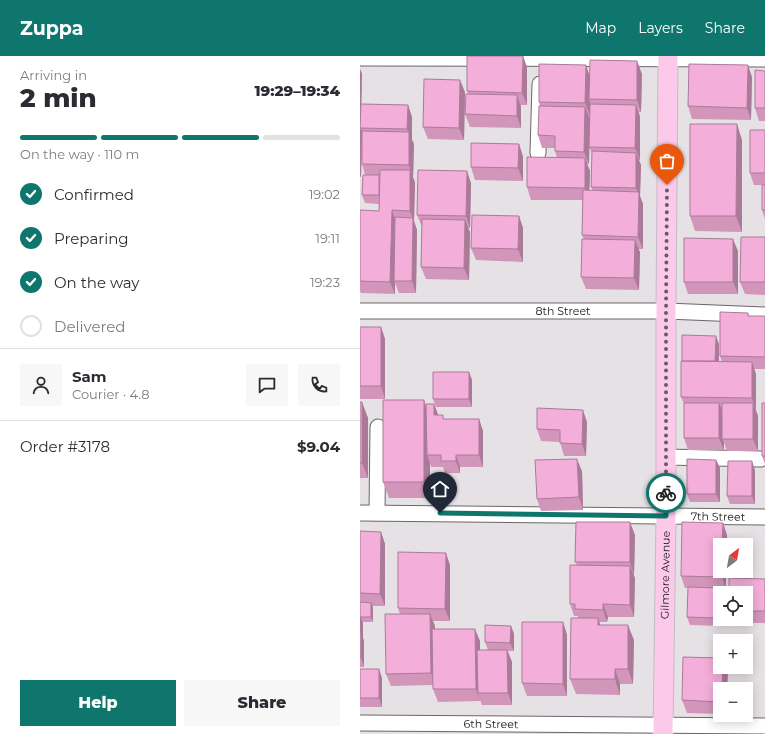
<!DOCTYPE html>
<meta charset="utf-8">
<style>
:root{--surface:#fff;--page:#f7f7f7;--text:#2b2b33;--muted:#7c7c81;--line:#e1e1e2;--accent:#0f766e}
body{margin:0;font-family:Montserrat,sans-serif;background:var(--page);color:var(--text);height:100vh;display:flex;flex-direction:column;font-size:15px;white-space:nowrap}
*{box-sizing:border-box;margin:0}
p{font-size:13px;color:var(--muted)}
.icon{flex:none;width:22px;height:22px;fill:none;stroke:currentColor;stroke-width:2;stroke-linecap:round;stroke-linejoin:round}
.map{position:relative;flex:1;overflow:hidden}
.drawer{display:flex;flex-direction:column;background:var(--surface);width:360px}
.drawer>*{flex:none}
.needle{width:26px;rotate:31deg}
.buttons{position:absolute;left:353px;top:482px;display:grid;gap:8px}
.buttons a{display:grid;place-items:center;width:40px;height:40px;border-radius:0px;background:var(--surface);box-shadow:0 2px 10px #0003;font-size:20px}
.pin{position:absolute;display:grid;place-items:center;width:34px;height:34px;color:#fff;margin:-41px -17px;border-radius:50% 50% 50% 0;rotate:-45deg;box-shadow:0 0 4px #0007}
.pin .icon{rotate:45deg}
.courier{position:absolute;display:grid;place-items:center;width:40px;height:40px;margin:-20px;border:3px solid #0f766e;border-radius:50%;background:#fff;color:#222;box-shadow:0 1px 5px #0007}
.summary em{font-style:normal;font-weight:800}
.summary div{display:flex;flex-direction:column-reverse}
.summary{display:flex;align-items:center;justify-content:space-between;height:68px;padding:0 20px}
h1{font-size:26px;font-weight:800;line-height:30px}
.bar{display:grid;grid-template-columns:repeat(4,1fr);gap:6px 4px;align-content:center;height:48px;padding:0 20px}
.bar i{height:5px;border-radius:3px;background:var(--line)}
.bar .current{background:var(--accent)}
.bar p{grid-column:span 4}
.line{display:flex;align-items:center;gap:10px;padding:0 20px;border-top:1px solid var(--line)}
.line div{flex:1}
.round{display:grid;place-items:center;flex:none;width:42px;height:42px;border-radius:0px;background:var(--page)}
ol{padding:0 20px;list-style:none}
li{display:flex;align-items:center;gap:12px;height:44px}
li p{margin-inline-start:auto}
li .icon{padding:4px;border-radius:50%;background:var(--accent);color:#fff;stroke-width:4}
li:last-child{color:var(--muted)}
li i{width:22px;height:22px;border:2px solid var(--line);border-radius:50%}
.primary-button{display:flex;gap:8px;margin-top:auto;padding:8px 20px}
.primary-button a{flex:1;height:46px;border-radius:0px;background:var(--accent);color:#fff;font-size:16px;font-weight:800;line-height:46px;text-align:center}
.primary-button a+a{background:var(--page);color:var(--text)}
header{display:flex;align-items:center;gap:24px;box-sizing:border-box;height:56px;padding:0 20px;background:var(--accent);color:#fff}
header strong{font-size:19px}
nav{display:flex;gap:22px;margin-inline-start:auto;font-size:14px}
main{display:flex;flex:1;min-height:0}
.map>svg:first-child{display:block}
</style>
<header>
<strong>Zuppa</strong>
<nav><a>Map</a><a>Layers</a><a>Share</a></nav>
</header>
<main>
<section class="drawer">
<div class="summary"><div><h1>2 min</h1><p>Arriving in</p></div><em>19:29–19:34</em></div>
<div class="bar"><i class="current"></i><i class="current"></i><i class="current"></i><i></i><p>On the way · 110 m</p></div>
<ol>
<li><svg class="icon" aria-label="check" viewBox="0 0 24 24"><path d="M5 12l5 5 9-10"/></svg>Confirmed<p>19:02</p></li>
<li><svg class="icon" aria-label="check" viewBox="0 0 24 24"><path d="M5 12l5 5 9-10"/></svg>Preparing<p>19:11</p></li>
<li><svg class="icon" aria-label="check" viewBox="0 0 24 24"><path d="M5 12l5 5 9-10"/></svg>On the way<p>19:23</p></li>
<li><i></i>Delivered</li>
</ol>
<div class="line" style="height:72px"><a class="round"><svg class="icon" aria-label="person" viewBox="0 0 24 24"><circle cx="12" cy="8" r="4"/><path d="M4 21q1-7 8-7t8 7"/></svg></a><div><b>Sam</b><p>Courier · 4.8</p></div><a class="round"><svg class="icon" aria-label="chat" viewBox="0 0 24 24"><path d="M4 5h16v11H9l-5 4z"/></svg></a><a class="round"><svg class="icon" aria-label="phone" viewBox="0 0 24 24"><path d="M5 4h4l2 5-3 2q2 4 5 5l2-3 5 2v4C11 20 4 13 5 4z"/></svg></a></div>
<div class="line" style="height:52px"><div>Order #3178</div><b>$9.04</b></div>
<div class="primary-button"><a>Help</a><a>Share</a></div>
</section>
<div class="map">
<svg width="405" height="678" viewBox="0 0 405 678">
<rect width="100%" height="100%" fill="#e6e1e4"/>
<g fill="none" stroke-linecap="round" stroke-linejoin="round">
<g stroke="#6b6669" stroke-width="17">
<g id="minor">
<path d="M0 2 405 3"/>
<path d="M178 97 180 28"/>
<path id="s1" d="M0 255H306L405 259"/>
<path d="M305 401 401 403"/>
<path id="s2" d="M0 457 405 461"/>
<path d="M17 457 18 371"/>
<path id="s3" d="M0 667 405 670"/>
</g>
</g>
<g stroke="#bfbfbf" stroke-width="21">
<g id="major">
<path id="s4" d="M303 678 306 460V255L308 0"/>
</g>
</g>
<use href="#minor" stroke="#fff" stroke-width="15"/>
<use href="#major" stroke="#fdc9ea" stroke-width="19"/>
</g>
<path fill="#d296bb" fill-rule="evenodd" d="M167 11V49H161V72L110 71 105 58 108 38 107 35Z
M0 13 2 18 1 48 48 49 52 61V84L54 88 53 122 55 126 54 165 57 174 56 237H39L35 227V238L1 237 0 235V127V154L19 155V148L5 147 2 139 5 119 2 108V75L1 121H0Z
M405 15V65H399L395 52Z
M282 18 281 56H279L280 61V104H279L281 109 280 140 283 148V193H278L280 196 279 234 226 233 221 221 224 183 222 179 223 144H171L167 131 197 102 195 95V92H182L178 79 180 50 179 46 229 19ZM228 59H230L229 91 232 97 231 131 233 135H229L230 115 227 108H229L230 63Z
M392 21 391 64 332 63 328 50Z
M105 36 104 84 68 83 63 71Z
M405 74V163L402 154V129H394L390 117Z
M382 84V176L335 175 330 160Z
M159 88 163 101V125L115 124 111 111Z
M111 127 110 172H108L110 176 109 224 66 223 61 211 62 171 57 159Z
M159 160 163 172V206L116 204 111 192Z
M405 181V239L385 238 380 226Z
M378 195V238H328L324 226Z
M388 257 389 260H405V313H394L396 318V354L398 360V395H367L364 386V394H328L324 382V348L321 341 359 288V306H362L360 300Z
M0 271H21L25 283V343H0Z
M109 316 112 324V351H76L73 343Z
M0 346 8 362V422H0Z
M405 347V442V408L402 400Z
M74 348 78 359 84 363H119L123 375V411H100V417H85L83 411H71L70 407V442H29L23 426 66 351Z
M227 366 226 400H204L200 386 181 385 177 373Z
M356 404 360 412V446H330L327 438Z
M395 414V448H370L367 440Z
M222 415 223 454 181 455 177 443Z
M363 467 367 479 360 515H366V533H357L360 541 359 570 330 569 327 561 328 532H325L321 520Z
M0 475 21 476 25 488V550H12L13 566H3V582L4 585V611H0Z
M275 479 274 519H273L275 522 274 561H248L247 566H239L240 569 274 584 273 628H260V639L216 638 210 623 218 562V560H214L210 548 217 509 215 506Z
M90 509V565H73L75 570V573L120 585V594H128L125 586 151 570 154 578V595H148L152 606V649H122L120 644V645L78 646 73 633V629L31 630 26 618 40 558 38 552Z
M405 523V567H373L371 563H386V537Z
M203 566 207 579V640H167L162 627Z
M0 613 22 622V651H0Z
M368 615 367 633H360V658L327 657 322 644Z"/>
<path fill="#ab7a99" d="M163 0 167 11V49L162 37Z
M277 5 282 18 281 56 277 44Z
M226 9 230 21 229 43 230 46V59L225 47Z
M388 9 392 21 391 64 387 52Z
M0 13 2 18 1 68 0 66Z
M100 24 105 36 104 84 99 72Z
M157 39 161 51V72L157 60Z
M48 49 52 61V84L54 88 53 122 49 109V77L47 73Z
M276 49 280 61V104L275 92Z
M225 51 230 63 229 108 224 96Z
M0 68 2 72H0L2 75 1 121 0 119Z
M377 68 382 84V176L376 160Z
M159 88 163 101V125L158 112Z
M276 97 281 109 280 140 283 148V193L278 181 279 140 276 132Z
M225 102 230 115 229 144 225 132Z
M50 114 55 126 54 165 57 174 56 237 52 225 53 163 50 155Z
M107 115 111 127 110 172 106 160Z
M32 154 36 166 34 225 35 227V238L30 226Z
M159 160 163 172V206L158 193Z
M105 164 110 176 109 224 104 212Z
M373 183 378 195V238L373 226Z
M275 184 280 196 279 234 274 222Z
M21 271 25 283V343L21 330Z
M356 280 359 288V314L355 305Z
M392 306 396 318V354L392 342Z
M109 316 112 324V351L109 343Z
M64 344 69 360 67 399 70 407V442L64 426Z
M2 346 8 362V422L2 407Z
M359 347 364 359 362 383 364 386V394L359 382Z
M393 347 398 360V395L393 383Z
M74 348 79 361 74 359Z
M223 354 227 366 226 400 222 388Z
M119 363 123 375V411L119 399Z
M96 399 100 411V417L96 405Z
M217 403 222 415 223 454 219 441Z
M356 404 360 412V446L356 438Z
M392 405 395 414V448L392 440Z
M270 466 275 479 274 519 270 506Z
M363 467 367 479V489H362Z
M21 476 25 488V550L20 538Z
M86 497 90 509V565L85 553Z
M270 510 275 522 274 561 270 549Z
M362 515H366V533L362 521Z
M357 532 360 541 359 570 356 562Z
M11 547 13 551V566L11 561Z
M243 548 248 561 247 566 243 554Z
M70 558 75 570 76 629 71 617Z
M0 559 3 567V582L4 585V611L1 602V577L0 575Z
M238 562 243 577 238 569Z
M203 566 207 579V640L203 628Z
M268 569 274 584 273 628 268 613Z
M151 570 154 578V595L150 587Z
M115 573 120 585V637H118L120 645 116 633Z
M147 594 152 606V649L148 637Z
M363 611H366L368 615 367 633H362Z
M19 613 22 622V651L19 642Z
M255 613 260 628V639L255 623Z"/>
<path fill="#f4aeda" stroke="#ab7a99" d="M107 0H163L162 37 107 35Z
M230 4 277 5V44L229 43Z
M179 8 226 9 225 47 179 46Z
M329 8 388 9 387 52 328 50Z
M395 14 405 15V52H395Z
M64 23 100 24 99 72 63 71Z
M106 38 157 39V60L105 58Z
M1 48 48 49 47 73 0 72Z
M230 48 276 49 275 92 229 91Z
M179 50 225 51 224 96 195 95V80L178 79Z
M330 68H377L376 160H330Z
M390 74H405V117H390Z
M2 75 49 76V109L2 108Z
M111 87 159 88 158 112 111 111Z
M232 95 276 97V132L231 131Z
M167 101 225 102V132L167 131Z
M20 114H50V155L32 154 30 226 0 225V154L19 155Z
M58 114 107 115 106 160 57 159Z
M3 119H19V139H2Z
M402 129H405V154H402Z
M223 134 279 136 278 181 222 179Z
M112 159 159 160 158 193 111 192Z
M35 161 53 162 52 225H34Z
M62 163 105 164 104 212 61 211Z
M381 181H405V226H380Z
M324 182 373 183V226H324Z
M222 183 275 184 274 222 221 221Z
M360 256 388 257V260H405V301L360 300Z
M0 271H21V330H0Z
M322 279 356 280 355 305H322Z
M321 305 392 306V342L321 341Z
M73 316H109V343H73Z
M23 344H64V426H23Z
M0 346H2V407H0Z
M324 347H359V382H324Z
M362 347H393V383H362Z
M402 347H405V400H402Z
M66 348H74V359H83V363H119V399H96V405H81V399H67Z
M177 352 223 354 222 388 200 387V374L177 373Z
M217 403 219 441 177 443 175 404Z
M327 403 356 404V438H327Z
M368 405H392V440H367Z
M216 466H270V506H215Z
M322 466 363 467 362 489H360V515H362V521L321 520Z
M0 475 21 476 20 538 0 537Z
M38 496 86 497 85 553 38 552Z
M210 509 270 510V549L243 548V554L215 553V548H210Z
M369 522 405 523V555H386V537H369Z
M328 531 357 532 356 562 327 561Z
M0 546 11 547V561H1L0 559Z
M25 558H70L71 617 26 618Z
M211 562H238V569H268V613H255V623H210Z
M162 566H203V628L162 627Z
M125 569 151 570 150 587 125 586Z
M72 573H115L116 633H73Z
M0 576H1V602H0Z
M117 594H147L148 637H118Z
M323 601 360 602V611H363L362 633H360V646L322 644Z
M0 613H19V642H0Z"/>
<g fill="none" stroke-linecap="round" stroke-linejoin="round">
<path stroke="#625f61" stroke-width="4" stroke-dasharray="0 7.2" d="M306 437V255L307 129"/>
<path stroke="#0f766e" stroke-width="5" d="M80 457 306 460V437"/>
</g>
<g text-anchor="middle" stroke-width="3" stroke-linejoin="round" paint-order="stroke">
<g font-size="11" fill="#1b191a" stroke="#e6e1e4">
<text dy="4" stroke="none"><textPath href="#s1" startOffset="203">8th Street</textPath></text>
<text dy="4" stroke="none"><textPath href="#s2" startOffset="358">7th Street</textPath></text>
<text dy="4" stroke="none"><textPath href="#s4" startOffset="159">Gilmore Avenue</textPath></text>
<text dy="4" stroke="none"><textPath href="#s3" startOffset="131">6th Street</textPath></text>
</g>
</g>
</svg>
<div class="buttons">
<a><svg class="needle" viewBox="-14 -14 28 28"><path d="M0-13l5 13h-10z" fill="#e53935"/><path d="M0 13l5-13h-10z" fill="#7c7c81"/></svg></a>
<a><svg class="icon" aria-label="locate" viewBox="0 0 24 24"><circle cx="12" cy="12" r="6"/><path d="M12 2v4M12 18v4M2 12h4M18 12h4"/></svg></a>
<a>+</a>
<a>−</a>
</div>
<div class="pin" style="left:307px;top:129px;background:#ea580c"><svg class="icon" aria-label="bag" viewBox="0 0 24 24"><path d="M5 8h14l-1 12H6zM9 8a3 3 0 0 1 6 0"/></svg></div>
<div class="pin" style="left:80px;top:457px;background:#1f2937"><svg class="icon" aria-label="home" viewBox="0 0 24 24"><path d="M3 11l9-7 9 7M6 9v11h12V9"/></svg></div>
<div class="courier" style="left:306px;top:437px"><svg class="icon" aria-label="bike" viewBox="0 0 24 24"><circle cx="6" cy="16" r="4"/><circle cx="18" cy="16" r="4"/><path d="M6 16l4-8h5l3 8M10 8l3 8H6M13 5h3"/></svg></div>
</div>
</main>
